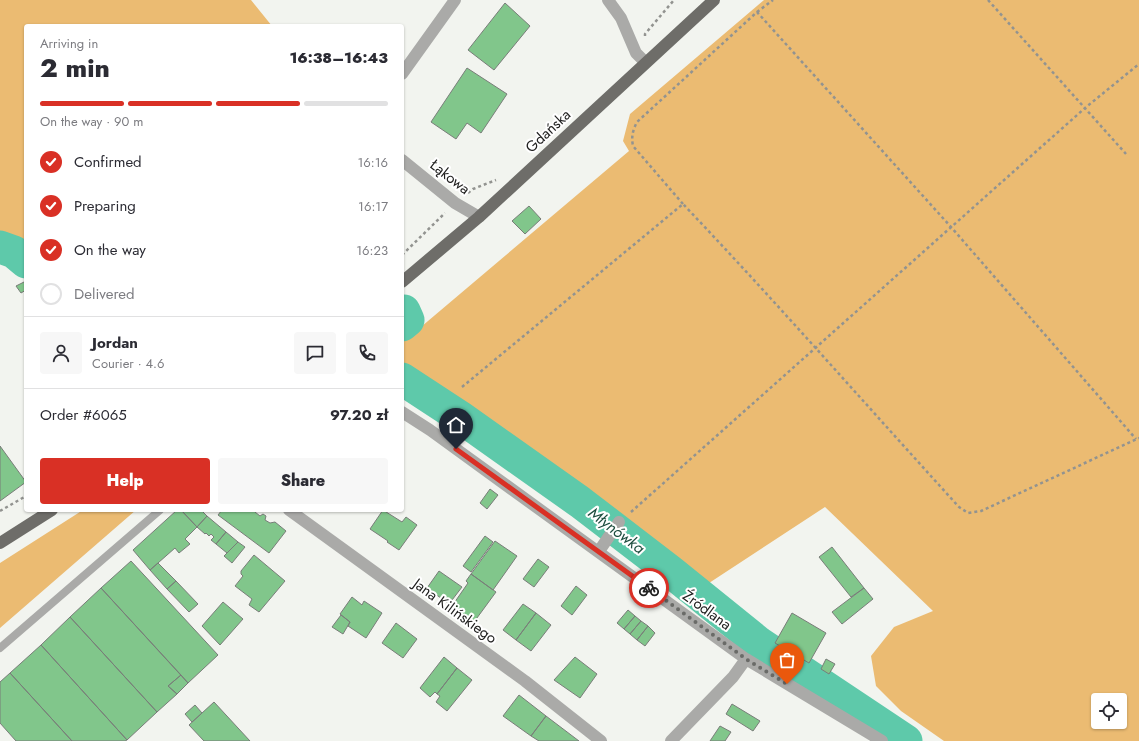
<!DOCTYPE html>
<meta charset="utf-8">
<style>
:root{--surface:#fff;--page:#f7f7f7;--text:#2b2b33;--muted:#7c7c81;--line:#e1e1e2;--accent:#d93025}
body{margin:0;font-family:Jost,sans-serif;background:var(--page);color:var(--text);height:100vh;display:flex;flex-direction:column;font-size:15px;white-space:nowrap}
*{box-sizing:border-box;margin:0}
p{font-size:13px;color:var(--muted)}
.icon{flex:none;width:22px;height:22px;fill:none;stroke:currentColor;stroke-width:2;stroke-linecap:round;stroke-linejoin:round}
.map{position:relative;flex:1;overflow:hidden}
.details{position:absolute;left:24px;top:24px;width:380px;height:488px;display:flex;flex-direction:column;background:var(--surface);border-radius:4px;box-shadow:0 1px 3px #0004}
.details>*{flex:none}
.buttons{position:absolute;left:1091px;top:693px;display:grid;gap:8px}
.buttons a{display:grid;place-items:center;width:36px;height:36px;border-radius:4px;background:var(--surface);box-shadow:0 1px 3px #0004;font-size:20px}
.pin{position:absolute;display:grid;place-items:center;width:34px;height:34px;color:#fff;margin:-41px -17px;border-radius:50% 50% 50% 0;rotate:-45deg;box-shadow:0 0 4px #0007}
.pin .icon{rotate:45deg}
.courier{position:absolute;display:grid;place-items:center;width:40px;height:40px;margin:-20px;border:3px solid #d93025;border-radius:50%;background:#fff;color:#222;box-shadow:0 1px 5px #0007}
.overview em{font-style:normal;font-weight:800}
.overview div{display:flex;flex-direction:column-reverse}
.overview{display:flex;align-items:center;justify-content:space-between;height:68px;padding:0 16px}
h1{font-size:26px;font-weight:800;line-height:30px}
.bar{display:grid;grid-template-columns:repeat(4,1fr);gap:6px 4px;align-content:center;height:48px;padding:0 16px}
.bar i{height:5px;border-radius:3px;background:var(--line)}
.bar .on{background:var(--accent)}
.bar p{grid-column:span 4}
.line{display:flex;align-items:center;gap:10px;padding:0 16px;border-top:1px solid var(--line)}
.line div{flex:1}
.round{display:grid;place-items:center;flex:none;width:42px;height:42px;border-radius:4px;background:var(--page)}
ol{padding:0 16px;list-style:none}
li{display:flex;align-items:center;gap:12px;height:44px}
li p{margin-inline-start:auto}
li .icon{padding:4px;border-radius:50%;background:var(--accent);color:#fff;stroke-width:4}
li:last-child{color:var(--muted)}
li i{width:22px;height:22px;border:2px solid var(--line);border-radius:50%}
.button{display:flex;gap:8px;margin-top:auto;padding:8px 16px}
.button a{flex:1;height:46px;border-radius:4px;background:var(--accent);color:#fff;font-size:16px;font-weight:800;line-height:46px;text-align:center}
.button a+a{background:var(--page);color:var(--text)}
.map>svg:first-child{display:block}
</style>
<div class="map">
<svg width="1139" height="741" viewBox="0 0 1139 741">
<rect width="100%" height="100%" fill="#f2f4ef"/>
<path fill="#ebbb72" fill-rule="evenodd" d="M0 0H251L272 26H26V246L17 240 0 234Z
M764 0H1139V741H944L901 711 876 686 871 656 894 627 933 611 825 507 706 585 402 365V343L629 151 623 141 630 114ZM1098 700H1120V722H1098Z
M83 510H136L0 628V563Z"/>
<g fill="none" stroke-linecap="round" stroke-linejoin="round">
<path stroke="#5ec9aa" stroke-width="33" d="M0 247 14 252 26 262
M402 325 408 320 404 311
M402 379 460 417 580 502 670 571 759 643 906 741"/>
</g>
<path fill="#81c68b" stroke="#797d79" d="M505 3 530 26 494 70 468 50Z
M467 68 507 94 481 133 467 123 456 139 431 122Z
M529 206 541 219 525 234 512 221Z
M26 281V290L21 293 16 286Z
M0 446 26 482 0 501Z
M490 489 498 495 487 509 480 503Z
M177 510H181L197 527 185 539 190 544 179 553 175 548 150 570 133 550Z
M181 510H201L207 516 197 527Z
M222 510H255V512L260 516 263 514 266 516 265 520 270 523 275 522 286 531 269 553 218 515Z
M383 510 402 522 406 517 417 525 399 550 387 542 388 541 370 529Z
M207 516 226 532 216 544 211 540 214 537 211 534 209 536 206 533 205 534 197 527Z
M226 532 238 542 227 553 216 544Z
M485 536 493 542 471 572 463 566Z
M495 541 517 556 493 590 471 574Z
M238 542 245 547 232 563 224 556Z
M832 547 864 588 851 597 819 557Z
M254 555 285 581 259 612 249 605 252 599 235 586 243 576 241 574V571Z
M538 559 549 567 534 587 523 579Z
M131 561 218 655 188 683 101 588Z
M158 563 176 581 167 589 150 570Z
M439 571 462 587 449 604 427 588Z
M471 574 496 592 474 622 452 606 468 583 466 581Z
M176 581 198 604 189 612 167 589Z
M576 586 587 595 572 615 561 606Z
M101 588 181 675 168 686 177 694 157 712 70 617Z
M864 588 873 599 842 624 832 612Z
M352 597 362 605 364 601 382 613 366 638 348 626 350 622 340 614Z
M223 602 243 619 220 645 202 626Z
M523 604 536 613 516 640 503 630Z
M628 610 635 616 624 629 617 623Z
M536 613 551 625 531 651 516 640Z
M792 613 826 633 809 663 775 643Z
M341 615 350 622 343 634 332 627Z
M635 616 641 621 630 634 624 629Z
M70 617 157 712 127 740 41 645Z
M641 621 648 626 637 640 630 634Z
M396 623 417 639 403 658 382 643Z
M648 626 655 633 645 646 637 640Z
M41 645 127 740 125 741H72L10 673Z
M444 657 457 668 437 694 435 692 430 697 420 688Z
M575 657 597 674 580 698 554 680Z
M826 659 835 664 829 674 821 669Z
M457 668 472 680 447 711 436 702 440 696 437 694Z
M10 673 72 741H16L0 723V682Z
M181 675 188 683 177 694 168 686Z
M519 695 546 716 531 736 503 716Z
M214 702 250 741H204L189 725Z
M732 704 760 721 753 731 726 714Z
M195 705 202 713 192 722 185 714Z
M546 716 579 741H539L531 736Z
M720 726 731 732 725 741H710Z"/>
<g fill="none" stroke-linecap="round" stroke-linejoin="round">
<path stroke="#929390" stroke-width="2.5" stroke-dasharray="3 3" stroke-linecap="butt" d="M988 0 1126 154
M757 12 773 0
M645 36V34L674 0
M468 193 473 189 496 180
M683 204 633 146C631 136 633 130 637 122L757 12 951 227 1136 439
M402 255 445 213
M462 387 683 204C777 303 867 406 959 507L968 513 981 511 1139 438
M0 511 26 496
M631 512 1085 108 1139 64"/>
<path stroke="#aaaaa8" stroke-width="8" d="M0 648 160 510"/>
<path stroke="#aaaaa8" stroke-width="12" d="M599 551 619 522"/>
<path stroke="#aaaaa8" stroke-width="12" d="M608 0 621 18 636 53 645 62
M402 74 455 0
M402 160 455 203 479 217
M402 412 430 430 746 659 882 741
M289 510 525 681 601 741
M671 741 733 677 746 659"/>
<path stroke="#6e6d69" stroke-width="12" d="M402 282 479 217 714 0
M0 543 52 510"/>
</g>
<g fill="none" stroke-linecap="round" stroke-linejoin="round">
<path stroke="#6a6b68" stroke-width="4" stroke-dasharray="0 7.2" d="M649 588 746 659 787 684"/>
<path stroke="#d93025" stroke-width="5" d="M456 449 649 588"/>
</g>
<g text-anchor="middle" stroke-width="4" stroke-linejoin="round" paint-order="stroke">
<g font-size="15" fill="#212120" stroke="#fff">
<text transform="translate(548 131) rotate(-43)" y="5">Gdańska</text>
<text transform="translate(450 177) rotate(38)" y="5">Łąkowa</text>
<text transform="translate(707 610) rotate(36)" y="5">Źródlana</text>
<text transform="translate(455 611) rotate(36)" y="5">Jana Kilińskiego</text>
</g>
<g font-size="16" font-style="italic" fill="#1e4d3f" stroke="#fff">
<text transform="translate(617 530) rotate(37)" y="6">Młynówka</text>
</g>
</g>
</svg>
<div class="buttons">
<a><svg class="icon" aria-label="locate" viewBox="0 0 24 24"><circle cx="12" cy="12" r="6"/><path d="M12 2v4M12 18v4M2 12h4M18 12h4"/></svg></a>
</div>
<div class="pin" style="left:787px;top:684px;background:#ea580c"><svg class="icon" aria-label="bag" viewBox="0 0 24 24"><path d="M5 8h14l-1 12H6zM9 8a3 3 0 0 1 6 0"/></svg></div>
<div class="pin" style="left:456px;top:449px;background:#1f2937"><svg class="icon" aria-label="home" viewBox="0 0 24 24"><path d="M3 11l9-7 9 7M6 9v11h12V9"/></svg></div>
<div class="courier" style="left:649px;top:588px"><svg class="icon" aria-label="bike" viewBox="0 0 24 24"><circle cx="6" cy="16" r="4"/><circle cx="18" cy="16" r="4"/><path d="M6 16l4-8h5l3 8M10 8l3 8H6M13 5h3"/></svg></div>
<section class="details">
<div class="overview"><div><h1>2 min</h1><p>Arriving in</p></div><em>16:38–16:43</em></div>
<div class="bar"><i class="on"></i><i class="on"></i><i class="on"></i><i></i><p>On the way · 90 m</p></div>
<ol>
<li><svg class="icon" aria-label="check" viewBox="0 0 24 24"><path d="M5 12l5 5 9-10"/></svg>Confirmed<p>16:16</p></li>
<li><svg class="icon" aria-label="check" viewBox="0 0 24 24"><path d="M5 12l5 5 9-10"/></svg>Preparing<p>16:17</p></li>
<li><svg class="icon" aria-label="check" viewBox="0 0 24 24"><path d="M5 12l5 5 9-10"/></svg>On the way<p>16:23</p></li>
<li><i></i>Delivered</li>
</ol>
<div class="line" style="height:72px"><a class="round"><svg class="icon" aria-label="person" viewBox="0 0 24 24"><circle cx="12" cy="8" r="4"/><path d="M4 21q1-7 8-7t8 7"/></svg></a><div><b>Jordan</b><p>Courier · 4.6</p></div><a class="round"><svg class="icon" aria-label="chat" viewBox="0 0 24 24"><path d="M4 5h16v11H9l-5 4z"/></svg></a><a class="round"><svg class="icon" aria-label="phone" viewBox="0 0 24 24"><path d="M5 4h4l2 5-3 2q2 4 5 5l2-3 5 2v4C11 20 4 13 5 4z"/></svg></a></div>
<div class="line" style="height:52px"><div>Order #6065</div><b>97.20 zł</b></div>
<div class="button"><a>Help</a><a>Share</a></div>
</section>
</div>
